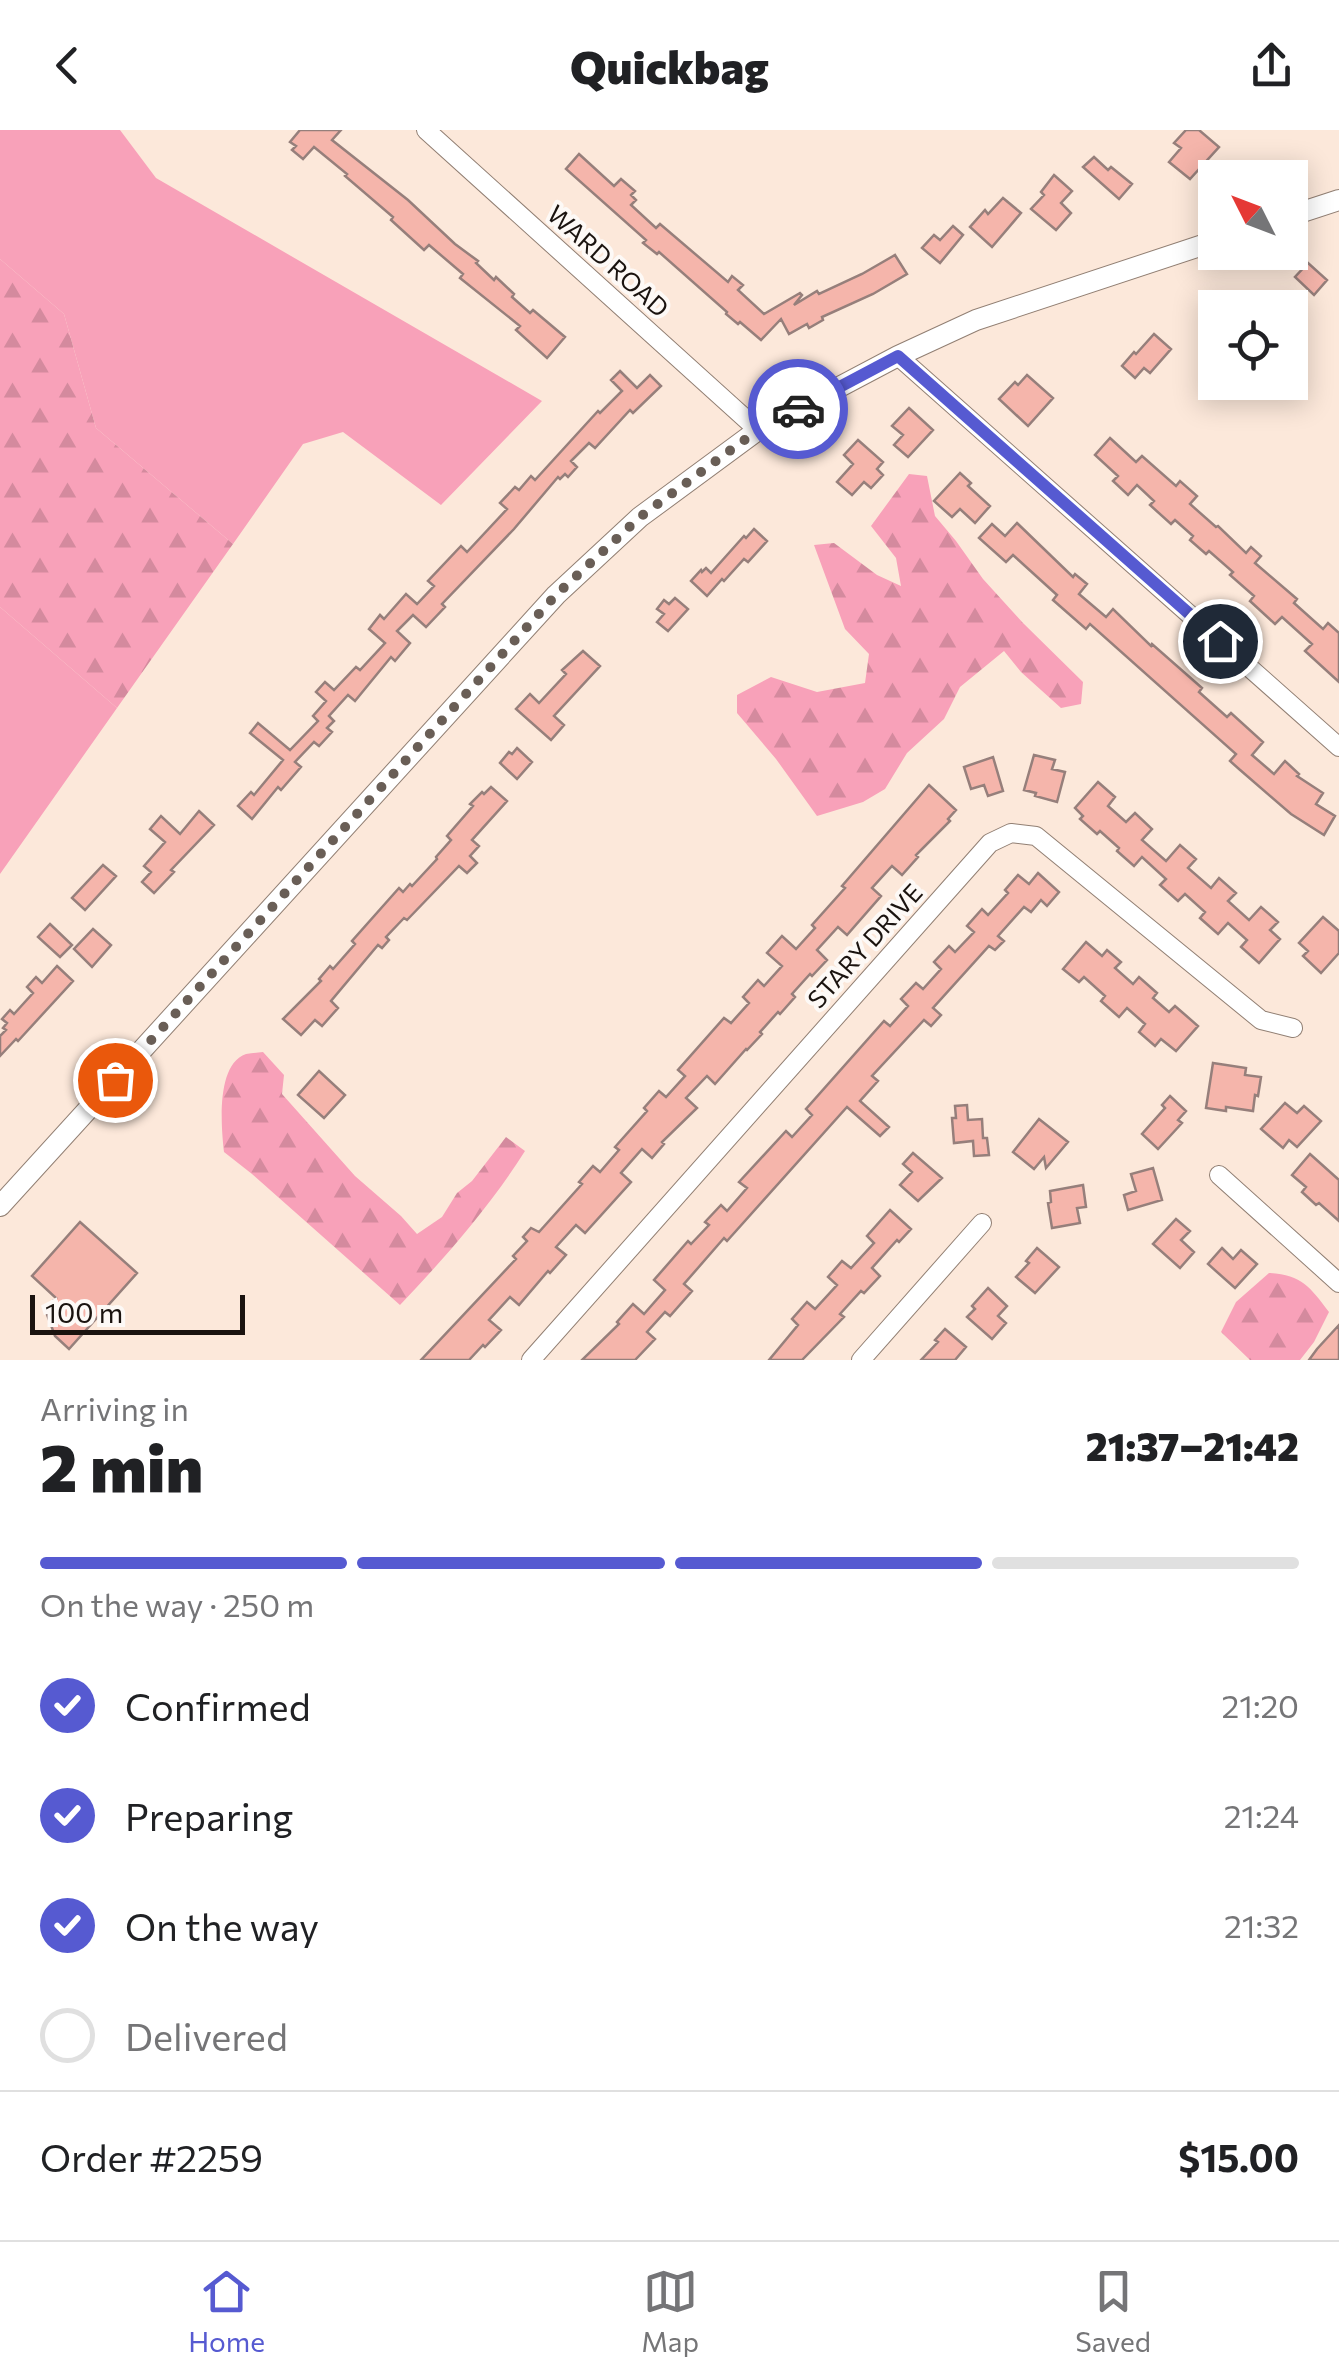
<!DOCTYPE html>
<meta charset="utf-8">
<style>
:root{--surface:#fff;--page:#f6f6f6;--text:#202124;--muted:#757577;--line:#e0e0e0;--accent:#565ad1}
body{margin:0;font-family:Commissioner,sans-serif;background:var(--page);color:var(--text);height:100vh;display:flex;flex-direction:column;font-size:38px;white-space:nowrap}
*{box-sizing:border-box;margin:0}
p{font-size:32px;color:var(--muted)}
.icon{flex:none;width:55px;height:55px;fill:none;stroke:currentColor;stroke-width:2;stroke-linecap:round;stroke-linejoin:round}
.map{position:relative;height:1230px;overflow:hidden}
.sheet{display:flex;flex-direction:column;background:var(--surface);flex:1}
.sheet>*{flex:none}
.needle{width:65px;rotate:312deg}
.controls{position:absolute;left:1198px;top:30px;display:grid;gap:20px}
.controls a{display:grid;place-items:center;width:110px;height:110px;border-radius:0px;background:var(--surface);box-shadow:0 5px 25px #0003;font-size:50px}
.scale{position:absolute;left:30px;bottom:25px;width:215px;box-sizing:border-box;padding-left:10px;border:5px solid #1a130f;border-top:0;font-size:28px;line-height:35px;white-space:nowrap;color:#1a130f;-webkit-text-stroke:8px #fdf9f6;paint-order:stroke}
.pin{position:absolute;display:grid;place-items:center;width:85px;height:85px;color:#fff;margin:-42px;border:5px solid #fff;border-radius:50%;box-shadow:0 2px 10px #0007}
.courier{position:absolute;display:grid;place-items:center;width:100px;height:100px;margin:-50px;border:8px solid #565ad1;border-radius:50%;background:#fff;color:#222;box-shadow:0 2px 12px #0007}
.summary em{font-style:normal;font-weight:800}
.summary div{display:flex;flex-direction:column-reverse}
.summary{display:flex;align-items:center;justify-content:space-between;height:170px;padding:0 40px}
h1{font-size:65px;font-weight:800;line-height:75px}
.bar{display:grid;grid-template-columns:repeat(4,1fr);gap:15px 10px;align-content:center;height:120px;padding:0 40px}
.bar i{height:12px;border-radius:8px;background:var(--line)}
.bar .current{background:var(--accent)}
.bar p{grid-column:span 4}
.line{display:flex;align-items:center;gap:25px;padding:0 40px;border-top:2px solid var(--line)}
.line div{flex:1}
ol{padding:0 40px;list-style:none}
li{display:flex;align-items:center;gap:30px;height:110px}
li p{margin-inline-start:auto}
li .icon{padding:10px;border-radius:50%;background:var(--accent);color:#fff;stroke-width:4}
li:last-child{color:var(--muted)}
li i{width:55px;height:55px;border:5px solid var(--line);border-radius:50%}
header{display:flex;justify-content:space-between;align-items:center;height:130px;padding:0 40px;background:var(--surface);font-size:45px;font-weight:800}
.dock{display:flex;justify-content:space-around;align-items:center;height:140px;border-top:2px solid var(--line);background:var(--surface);font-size:28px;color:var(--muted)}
.dock a{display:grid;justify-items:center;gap:5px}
.dock .current{color:var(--accent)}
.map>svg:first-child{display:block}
</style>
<header><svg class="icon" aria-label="back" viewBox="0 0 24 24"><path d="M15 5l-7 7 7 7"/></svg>Quickbag<svg class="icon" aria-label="share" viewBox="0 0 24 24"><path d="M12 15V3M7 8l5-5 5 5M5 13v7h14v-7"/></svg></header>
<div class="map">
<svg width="1339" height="1230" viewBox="0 0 1339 1230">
<defs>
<pattern id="forest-firs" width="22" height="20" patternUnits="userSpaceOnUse" patternTransform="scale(2.5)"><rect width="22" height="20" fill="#f8a1b9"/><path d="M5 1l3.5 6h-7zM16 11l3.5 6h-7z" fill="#d48a9e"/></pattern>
</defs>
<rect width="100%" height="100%" fill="#fce8da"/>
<path fill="#f8a1b9" d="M0 0H120L156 48 542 271 441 375 343 302 303 314 233 414 96 298 64 184 0 129Z
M0 477 117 578 0 744Z"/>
<path fill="url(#forest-firs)" d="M0 129 64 184 96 298 233 414 117 578 0 477Z
M909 344 927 346 935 386 956 411 983 449 1023 493 1083 552 1081 574 1061 578 1021 542 1004 521 960 557 944 589 907 623 885 659 863 672 817 686 776 629 737 583V565L771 547 817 562 865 553 869 524 845 499 814 415 834 413 877 445 901 456 896 428 871 396Z
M263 922 284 945 282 964 355 1046 401 1086 417 1104 442 1087 457 1063 472 1051 506 1007 525 1021C491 1075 444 1129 400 1175L252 1044 224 1022C221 996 216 934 246 924 252 923 257 923 263 922Z
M1269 1143C1302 1145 1310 1157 1329 1182L1314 1212 1300 1230H1250L1221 1202 1236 1172Z"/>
<path fill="#f5b5ab" stroke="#967f7b" stroke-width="2.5" d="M300 0H341L332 10 408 70 455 114 478 131 476 133 494 150 496 147 514 164 512 167 530 183 533 180 565 207 547 228 516 200 520 196 460 148 463 144 429 115 424 120 391 90 393 87 345 46 347 44 314 17 303 29 292 20 296 16 290 12Z
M1186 0H1199L1219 17 1190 49 1169 32 1181 18 1174 13Z
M579 24 614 56 621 49 635 61 631 65 636 70 631 75 656 98 660 94 728 152 732 146 743 155 738 160 764 184 800 163 802 165 794 175 817 161 819 164 862 144 895 125 907 144 873 164 822 187 823 190 809 198 807 194 789 204 781 189 761 210 740 192 738 194 726 184 727 182 659 122 657 124 643 113 646 110 566 39Z
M1094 27 1108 40 1111 37 1132 54 1119 69 1083 37Z
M1054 45 1072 61 1061 73 1071 83 1056 100 1031 79 1044 65 1041 62Z
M1003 68 1021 83 992 117 970 97 985 80 988 84Z
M953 96 963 105 940 133 922 118 934 105 940 110Z
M1308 133 1327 150 1314 165 1295 147Z
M1154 204 1171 219 1150 243 1144 238 1135 248 1122 236 1134 222 1136 224Z
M620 241 637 258 650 245 661 256 633 283 630 280 595 318 589 313 571 331 577 337 568 347 565 344 560 349 558 347 514 399 442 474 445 477 426 497 413 485 397 501 410 513 395 531 391 527 355 571 348 565 329 586 334 591 327 598 332 602 319 616 314 612 295 632 301 637 281 660 278 657 252 689 238 676 251 662 254 665 283 630 250 603 258 593 290 620 318 591 313 586 326 571 316 562 325 552 334 560 356 537 360 540 385 513 369 499 380 485 384 489 406 464 417 474 434 456 428 451 461 416 467 422 507 379 500 373 515 357 519 360 531 346 535 350 598 281 600 283 622 261 611 250Z
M1027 245 1053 268 1028 296 999 269 1015 252 1018 255Z
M909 278 933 300 908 327 894 315 903 305 892 296Z
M1110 308 1136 332 1142 326 1176 356 1180 351 1197 366 1190 374 1216 397 1218 396 1246 423 1251 417 1261 426 1255 433 1297 469 1294 473 1323 499 1328 493 1339 503V552L1305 521 1312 514 1282 487 1275 494 1250 471 1254 466 1230 445 1233 442 1209 421 1206 424 1190 410 1193 406 1175 390 1171 394 1150 375 1154 371 1137 355 1128 365 1113 351 1118 346 1095 325Z
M858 310 883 332 877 339 883 345 871 358 864 352 852 365 837 352 853 334 844 325Z
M960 343 971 353 968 356 990 376 975 393 960 379 952 387 934 371Z
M1017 393 1073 447 1075 444 1087 454 1079 464 1106 487 1113 479 1151 516 1152 514 1202 558 1199 562 1227 587 1231 583 1263 612 1252 625 1274 644 1285 631 1299 644 1297 646 1323 663 1316 674 1335 686 1324 705 1291 684 1239 639 1230 631 1236 624 1090 494 1086 499 1053 470 1057 465 1013 425 1006 432 979 408 992 394 1005 406Z
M754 399 767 411 748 432 744 429 724 451 722 449 707 466 691 451 701 440 702 442 706 438 711 443 744 406 746 408Z
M675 468 688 479 668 501 657 492 664 484 657 479 664 470 669 474Z
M583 521 600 536 554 586 564 595 551 610 516 579 530 564 539 573 566 544 562 540Z
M517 618 532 632 517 649 500 633 509 622 512 624Z
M1034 625 1055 630 1052 639 1065 642 1057 672 1035 666 1036 663 1024 660Z
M993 627 1003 661 988 666 984 655 971 659 964 637Z
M1098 652 1115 667 1108 676 1126 692 1135 683 1152 699 1142 710 1166 731 1180 715 1196 729 1188 738 1211 758 1219 748 1236 763 1228 771 1249 790 1261 777 1278 792 1270 800 1280 809 1259 833 1241 817 1247 810 1228 793 1218 804 1200 788 1205 782 1185 764 1178 771 1160 755 1166 749 1142 727 1134 736 1117 721 1119 718 1100 701 1097 704 1080 689 1083 686 1075 678Z
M929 655 956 680 948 689 950 691 916 725 918 727 902 745 892 736 872 758 881 766 847 805 838 797 817 820 827 830 812 846 810 844 792 864 795 867 780 884 778 882 760 902 762 904 747 920 746 919 715 954 707 946 686 968 697 978 662 1012 664 1014 652 1028 642 1019 621 1043 631 1052 585 1103 576 1095 556 1117 566 1125 550 1143 548 1141 519 1175 510 1167 489 1190 501 1200 485 1217 483 1215 469 1230H421L516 1129 513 1126 527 1111 523 1107 531 1098 539 1102 582 1054 579 1052 593 1036 600 1042 619 1020 615 1017 647 981 644 978 659 961 666 967 685 946 678 940 724 888 731 893 749 873 743 867 758 850 764 856 782 836 767 823 782 806 796 819 815 798 812 795 845 758 842 756Z
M491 657 507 671 472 710 479 716 470 726 477 733 467 743 459 736 407 790 404 788 386 807 389 810 382 818 378 815 331 871 338 878 322 896 315 890 301 905 283 889 321 851 319 849 330 836 333 839 355 814 352 811 399 758 403 762 410 754 412 756 437 729 436 727 451 710 447 706 473 676 470 674 482 662 484 664Z
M199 681 214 695 171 740 174 742 154 763 142 752 151 742 144 736 165 712 150 699 161 686 180 704Z
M103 735 116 746 85 780 72 768Z
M1038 743 1059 762 1047 776 1041 770 1031 782 1024 777 998 806 1004 811 995 820 989 816 933 878 941 885 931 896 924 890 872 946 878 951 860 971 889 997 880 1006 847 977 727 1111 724 1108 684 1154 692 1161 670 1186 665 1182 647 1202 655 1209 635 1230H582L619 1194 617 1192 633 1174 644 1184 665 1160 654 1150 688 1111 691 1114 709 1095 705 1092 721 1075 727 1081 747 1058 739 1052 786 1001 792 1007 812 985 806 979 884 891 890 896 908 876 901 869 916 853 923 859 941 839 934 832 949 816 955 822 974 802 967 796 982 779 988 785 1008 763 1005 760 1018 745 1029 754Z
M1323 787 1339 801V823L1321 843 1303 826 1308 821 1299 813Z
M50 794 72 815 60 827 38 807Z
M93 799 111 815 92 837 74 819Z
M1086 812 1102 826 1107 820 1121 832 1115 838 1133 854 1139 847 1157 863 1153 868 1169 882 1175 876 1198 896 1176 921 1161 909 1155 916 1139 902 1145 894 1127 878 1119 887 1101 871 1105 866 1084 847 1079 852 1063 839Z
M57 836 73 851 18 911 16 909 0 926V906L6 900 3 898 7 893 2 889 10 880 14 884 33 863 27 857 36 847 42 853Z
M1213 933 1246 938 1245 945 1261 947 1258 966 1255 965 1253 981 1226 977V981L1206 978Z
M319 941 345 965 324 988 298 965Z
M1170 966 1186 981 1178 990 1182 993 1158 1019 1142 1004 1165 978 1162 975Z
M1285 973 1297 983 1304 976 1321 991 1297 1017 1289 1010 1283 1018 1261 999Z
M967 975 968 990 982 989 983 1008H987L989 1025 974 1026 973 1011 954 1013 952 988H956L955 976Z
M1039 989 1068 1012 1046 1038 1044 1027 1034 1039 1013 1022Z
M913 1023 942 1048 918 1071 900 1055 912 1042 903 1034Z
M1310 1024 1339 1050V1091L1319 1073 1316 1075 1302 1062 1306 1057 1292 1045Z
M1153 1038 1162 1070 1128 1080 1124 1065 1136 1061 1131 1044Z
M1083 1055 1086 1077 1077 1078 1080 1093 1052 1098 1048 1073 1051 1072 1050 1061Z
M890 1080 911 1099 899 1112 897 1110 872 1138 880 1146 864 1163 861 1161 840 1184 844 1187 802 1230H769L798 1195 792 1189 807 1172 815 1179 837 1155 828 1147 842 1131 851 1138 874 1113 867 1106Z
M1176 1089 1190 1101 1181 1110 1194 1122 1180 1138 1153 1114Z
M80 1092 137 1143 69 1219 55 1206 45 1179 56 1168 32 1146Z
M1037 1118 1059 1137 1035 1163 1016 1147 1029 1133 1026 1131Z
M1222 1118 1233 1129 1241 1120 1257 1134 1235 1158 1208 1134Z
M988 1158 1007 1176 998 1186 1006 1193 992 1209 967 1187 975 1179 972 1176Z
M1339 1195V1230H1309L1317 1219Z
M945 1199 966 1217 955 1230H921L938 1212 935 1210Z"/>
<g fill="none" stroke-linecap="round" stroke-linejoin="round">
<g stroke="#917f73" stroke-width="20">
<path id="minor" d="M426 0 758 300
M898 226 1339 617
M1219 1045 1339 1153
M531 1230 990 713 1011 703 1036 706 1261 890 1293 898
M861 1230 982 1093"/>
</g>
<g stroke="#917f73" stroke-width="22">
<path id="major" d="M1290 86 1339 70
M0 1076 556 465 640 387 758 300 898 226 976 190 1215 111"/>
</g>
<use href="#minor" stroke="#fff" stroke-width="18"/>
<use href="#major" stroke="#fff" stroke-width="20"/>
</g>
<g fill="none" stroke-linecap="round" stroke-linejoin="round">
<path stroke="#695e56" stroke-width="10" stroke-dasharray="0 18" d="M115 950 556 465 640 387 758 300 798 279"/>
<path stroke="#565ad1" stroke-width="12" d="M798 279 898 226 1220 511"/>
</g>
<g text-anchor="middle" stroke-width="8" stroke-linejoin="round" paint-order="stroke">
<g font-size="25" fill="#1a130f" stroke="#fdf9f6">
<text transform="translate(608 131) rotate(42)" y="9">WARD ROAD</text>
<text transform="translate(865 816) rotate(-48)" y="9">STARY DRIVE</text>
</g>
</g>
</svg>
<div class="controls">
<a><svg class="needle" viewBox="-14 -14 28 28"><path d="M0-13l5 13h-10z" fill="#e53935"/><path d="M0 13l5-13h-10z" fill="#757577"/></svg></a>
<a><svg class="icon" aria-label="locate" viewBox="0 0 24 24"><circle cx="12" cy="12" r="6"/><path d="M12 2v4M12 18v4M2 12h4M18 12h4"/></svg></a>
</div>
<div class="scale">100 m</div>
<div class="pin" style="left:115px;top:950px;background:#ea580c"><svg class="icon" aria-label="bag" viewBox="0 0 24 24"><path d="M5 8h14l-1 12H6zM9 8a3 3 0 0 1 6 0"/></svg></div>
<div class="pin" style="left:1220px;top:511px;background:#1f2937"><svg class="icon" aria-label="home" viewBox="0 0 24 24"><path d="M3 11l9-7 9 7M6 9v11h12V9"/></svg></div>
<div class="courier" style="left:798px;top:279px"><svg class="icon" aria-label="car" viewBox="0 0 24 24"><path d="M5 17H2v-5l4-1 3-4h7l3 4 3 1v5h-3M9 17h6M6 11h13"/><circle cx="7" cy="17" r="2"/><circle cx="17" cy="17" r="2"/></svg></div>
</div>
<section class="sheet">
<div class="summary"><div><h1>2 min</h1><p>Arriving in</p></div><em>21:37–21:42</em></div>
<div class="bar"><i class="current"></i><i class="current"></i><i class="current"></i><i></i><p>On the way · 250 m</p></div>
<ol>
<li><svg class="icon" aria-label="check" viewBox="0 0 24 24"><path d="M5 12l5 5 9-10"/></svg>Confirmed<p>21:20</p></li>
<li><svg class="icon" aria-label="check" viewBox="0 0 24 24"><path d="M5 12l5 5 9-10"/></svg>Preparing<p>21:24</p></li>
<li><svg class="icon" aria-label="check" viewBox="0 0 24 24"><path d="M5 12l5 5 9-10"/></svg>On the way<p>21:32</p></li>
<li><i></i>Delivered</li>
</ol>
<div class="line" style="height:130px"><div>Order #2259</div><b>$15.00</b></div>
</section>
<nav class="dock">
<a class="current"><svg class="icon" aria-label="home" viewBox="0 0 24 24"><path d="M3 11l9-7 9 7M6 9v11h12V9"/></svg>Home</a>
<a><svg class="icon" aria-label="map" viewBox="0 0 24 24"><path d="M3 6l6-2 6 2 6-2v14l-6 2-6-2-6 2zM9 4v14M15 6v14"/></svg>Map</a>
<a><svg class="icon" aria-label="saved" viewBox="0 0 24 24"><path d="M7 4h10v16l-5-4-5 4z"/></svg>Saved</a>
</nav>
